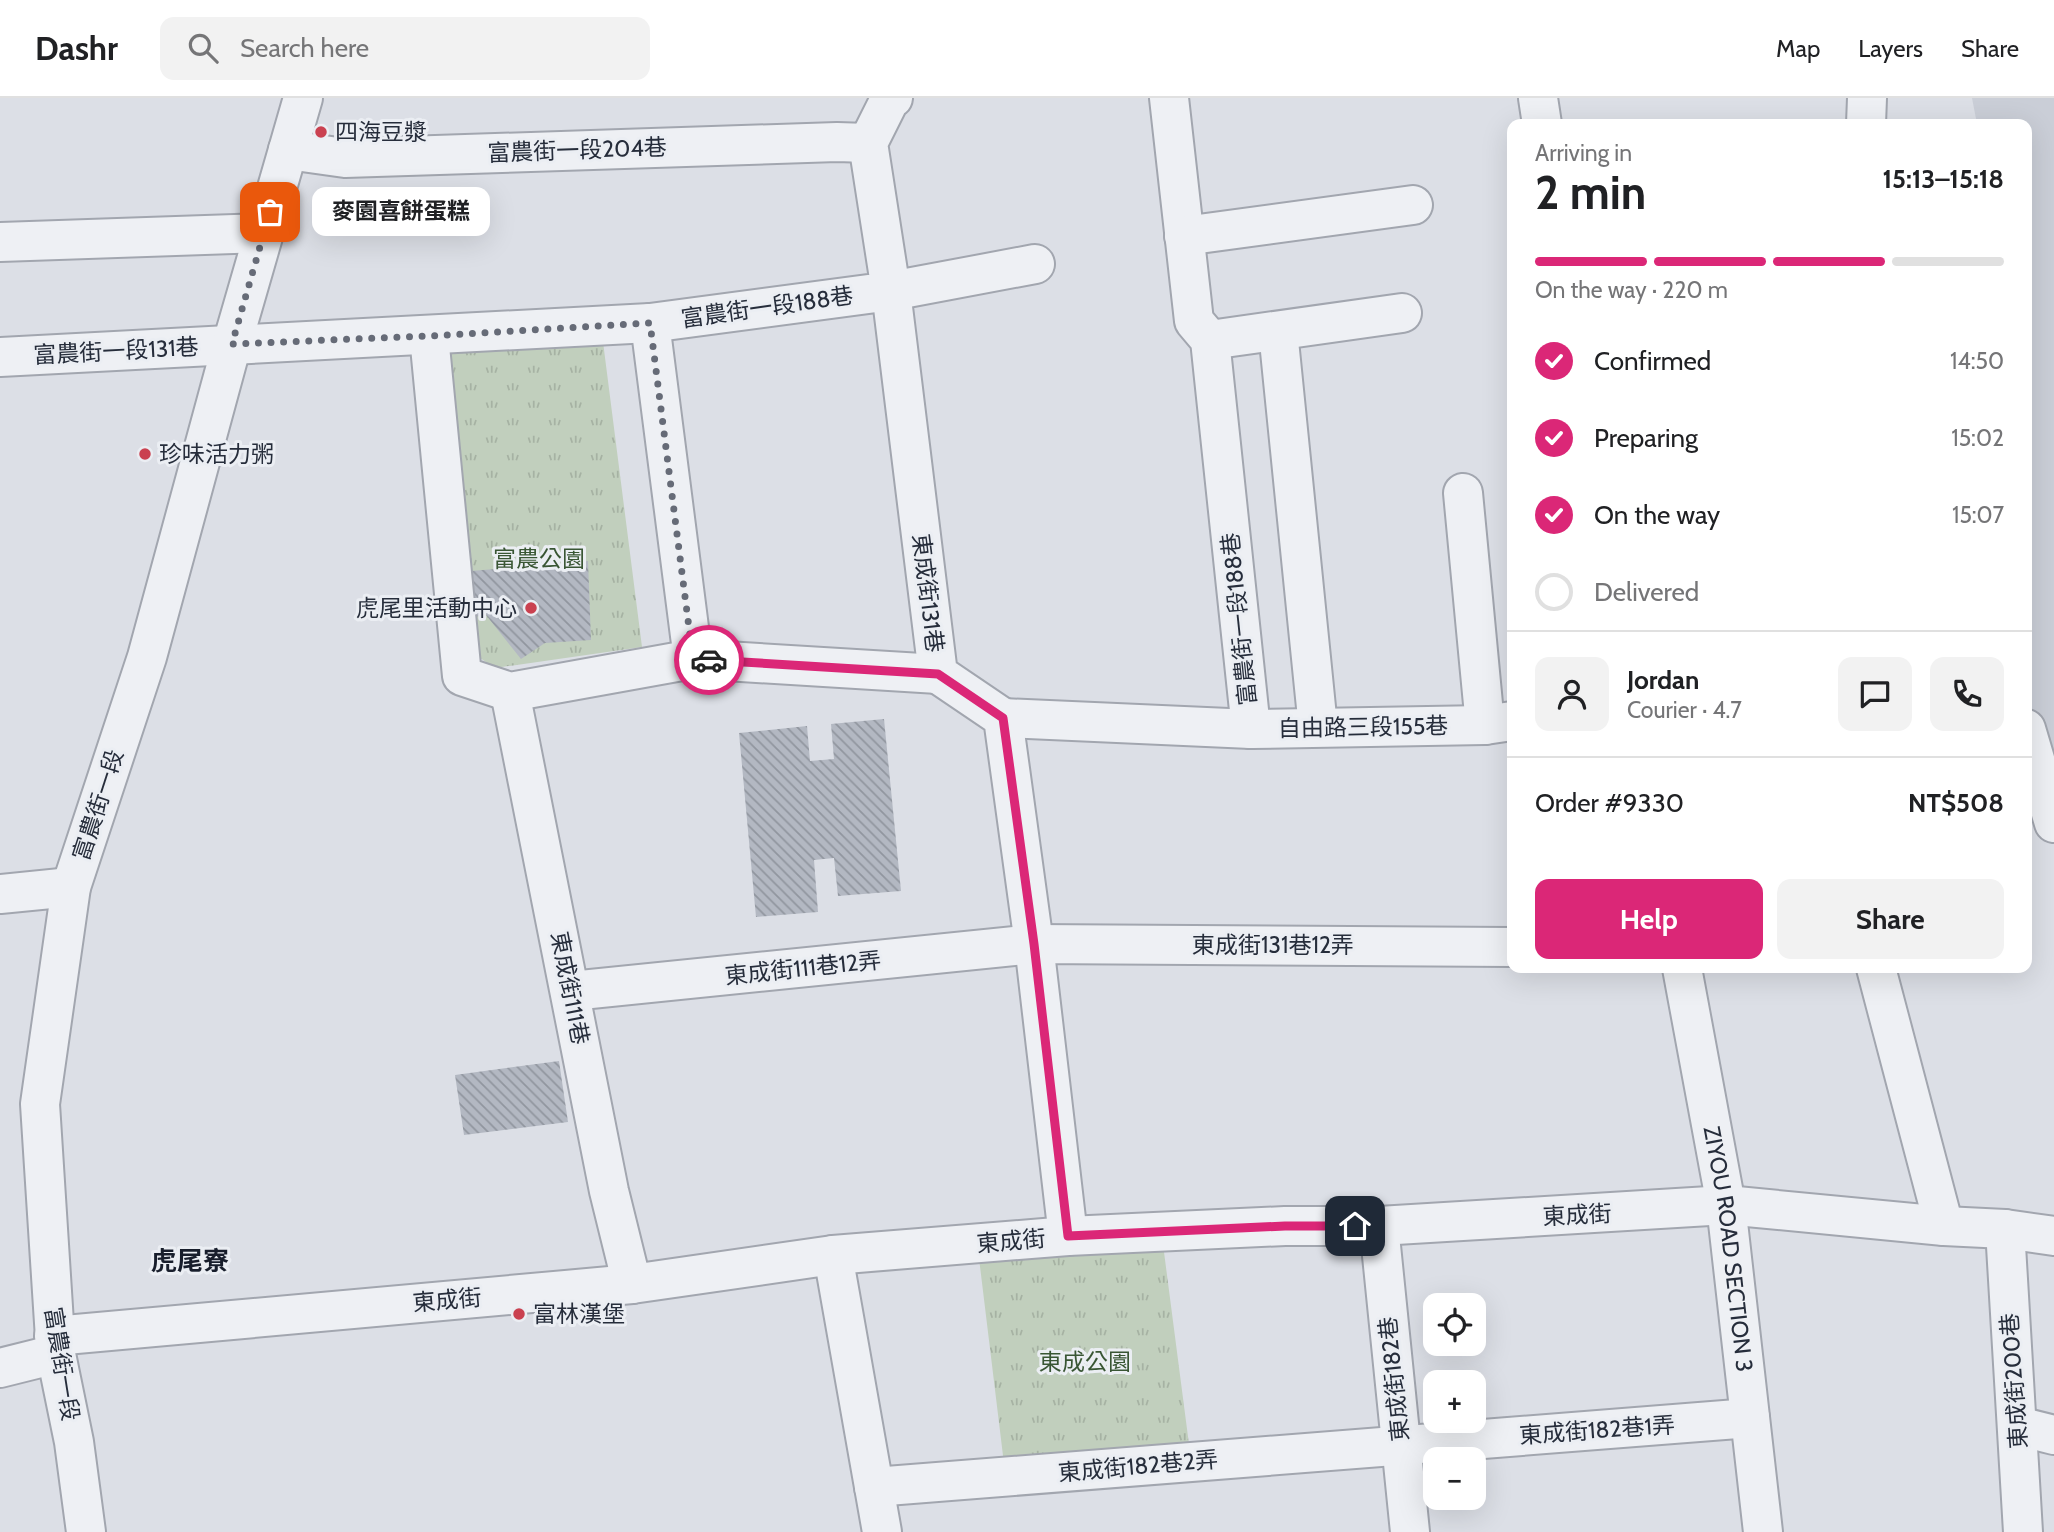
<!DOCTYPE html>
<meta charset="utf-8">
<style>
:root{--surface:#fff;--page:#f2f2f2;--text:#202124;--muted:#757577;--line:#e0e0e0;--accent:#db2777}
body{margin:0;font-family:Cabin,"Noto Sans TC",sans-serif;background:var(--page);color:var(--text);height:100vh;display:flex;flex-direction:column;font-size:26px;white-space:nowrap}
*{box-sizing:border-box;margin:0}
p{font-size:23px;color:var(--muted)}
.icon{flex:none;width:38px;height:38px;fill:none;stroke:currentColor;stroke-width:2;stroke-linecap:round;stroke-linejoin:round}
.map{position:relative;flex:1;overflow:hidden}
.sheet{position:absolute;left:1507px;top:21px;width:525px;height:854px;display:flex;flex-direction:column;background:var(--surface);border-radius:14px;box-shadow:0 7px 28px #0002}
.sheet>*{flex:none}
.buttons{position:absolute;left:1423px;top:1195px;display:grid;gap:14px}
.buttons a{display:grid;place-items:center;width:63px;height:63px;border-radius:14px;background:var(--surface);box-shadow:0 7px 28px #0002;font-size:35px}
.pin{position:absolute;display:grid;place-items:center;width:60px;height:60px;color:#fff;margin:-30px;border-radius:14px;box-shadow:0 4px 10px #0006}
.courier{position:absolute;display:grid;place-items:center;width:70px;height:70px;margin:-35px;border:5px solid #db2777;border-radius:50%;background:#fff;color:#222;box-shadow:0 2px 9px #0007}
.bubble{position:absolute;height:49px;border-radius:14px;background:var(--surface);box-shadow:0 7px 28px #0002;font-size:23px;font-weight:700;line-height:49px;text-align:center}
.summary em{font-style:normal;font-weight:700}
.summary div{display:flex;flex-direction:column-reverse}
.summary{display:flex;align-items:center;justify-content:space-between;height:119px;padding:0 28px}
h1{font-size:46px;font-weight:700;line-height:52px}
.bar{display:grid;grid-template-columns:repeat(4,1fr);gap:10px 7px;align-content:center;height:84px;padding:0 28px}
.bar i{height:9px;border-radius:5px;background:var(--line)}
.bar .selected{background:var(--accent)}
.bar p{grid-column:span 4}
.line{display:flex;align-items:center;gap:18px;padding:0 28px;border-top:2px solid var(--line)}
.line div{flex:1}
.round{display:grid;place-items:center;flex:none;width:74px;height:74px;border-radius:14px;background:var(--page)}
ol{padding:0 28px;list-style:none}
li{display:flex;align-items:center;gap:21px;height:77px}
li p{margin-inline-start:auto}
li .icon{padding:7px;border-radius:50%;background:var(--accent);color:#fff;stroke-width:4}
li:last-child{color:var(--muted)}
li i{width:38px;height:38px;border:4px solid var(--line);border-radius:50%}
.action{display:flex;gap:14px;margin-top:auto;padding:14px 28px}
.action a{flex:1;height:80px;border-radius:14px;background:var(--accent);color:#fff;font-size:28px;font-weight:700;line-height:80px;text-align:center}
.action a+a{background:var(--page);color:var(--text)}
header{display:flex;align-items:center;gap:42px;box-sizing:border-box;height:98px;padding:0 35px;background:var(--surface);border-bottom:2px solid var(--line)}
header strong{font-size:33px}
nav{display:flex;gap:38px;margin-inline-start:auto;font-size:24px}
.search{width:490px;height:63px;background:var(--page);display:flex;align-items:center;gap:18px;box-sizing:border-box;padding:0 24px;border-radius:14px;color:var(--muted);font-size:26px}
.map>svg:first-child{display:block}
</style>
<header>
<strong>Dashr</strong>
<div class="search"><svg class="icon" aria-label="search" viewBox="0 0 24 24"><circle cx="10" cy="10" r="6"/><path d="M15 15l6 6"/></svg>Search here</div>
<nav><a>Map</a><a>Layers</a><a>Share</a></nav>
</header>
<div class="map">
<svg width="2054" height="1434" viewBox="0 0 2054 1434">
<defs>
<pattern id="park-tufts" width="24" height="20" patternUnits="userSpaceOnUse" patternTransform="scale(1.75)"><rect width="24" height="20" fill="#c1cfbd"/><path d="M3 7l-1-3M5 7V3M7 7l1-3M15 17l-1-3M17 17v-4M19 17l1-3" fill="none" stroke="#a6b2a3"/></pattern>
<pattern id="building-back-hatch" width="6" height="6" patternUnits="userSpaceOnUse" patternTransform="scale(1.75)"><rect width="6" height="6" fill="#b3b8c2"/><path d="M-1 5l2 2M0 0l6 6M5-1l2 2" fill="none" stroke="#91969f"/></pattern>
</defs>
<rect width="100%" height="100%" fill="#dcdfe6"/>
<path fill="#caced7" d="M1972 0H2054V705L2026 611V26H1977Z"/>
<path fill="url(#park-tufts)" d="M602 236 642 549 495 570 456 544 422 252Z
M978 1152 1164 1154 1190 1354 1005 1374Z"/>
<path fill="url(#building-back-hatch)" d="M588 463 591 542 545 545 521 561 486 517 473 519 471 473Z
M884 621 901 793 838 798 834 760 814 762 818 814 756 819 739 635 807 628 810 663 834 661 831 626Z
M559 963 568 1024 464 1037 455 977Z"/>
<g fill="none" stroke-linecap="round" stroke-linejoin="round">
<g stroke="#a2a6af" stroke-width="42">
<g id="minor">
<path d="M1169 0 1194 223 1210 242 1251 631"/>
<path d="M1538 0 1542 26"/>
<path d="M1866 26 1867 0"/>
<path d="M288 52 345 60 837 44 868 45"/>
<path d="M1184 138 1413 107"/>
<path d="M0 144 264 135"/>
<path d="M1035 166 891 193 938 576 1003 620 1034 846 1068 1138"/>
<path d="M650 225 693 561"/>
<path d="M1278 233 1318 629"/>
<path d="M429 238 462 578 510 594 693 561 938 576"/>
<path d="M1210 242 1402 215"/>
<path d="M0 259 650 225 891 193 868 45 890 1 893 0"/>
<path d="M1463 395 1485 627"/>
<path d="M510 594 609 1093 632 1186"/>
<path d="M1003 620 1251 631 1485 627 1512 623"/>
<path d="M2026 631 2054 725"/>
<path d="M0 796 71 789"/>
<path id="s1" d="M1682 870 1726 1107 1763 1434"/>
<path d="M1876 870 1944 1128"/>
<path d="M571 893 1034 846 1512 849"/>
<path d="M1379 1128 1410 1434"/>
<path d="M2005 1131 2023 1434"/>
<path d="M833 1157 882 1434"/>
<path d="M54 1238 632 1186 833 1157 1068 1138 1285 1128H1379L1726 1107 1944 1128 2005 1131 2054 1138"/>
<path d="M0 1270 56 1256"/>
<path d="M2018 1328 2054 1337"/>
<path d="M874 1389 1750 1320"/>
<path d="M86 1434 74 1344 56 1256 40 1006 71 789 147 559 232 246 303 0"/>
</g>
</g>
<use href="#minor" stroke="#eef0f4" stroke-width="38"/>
</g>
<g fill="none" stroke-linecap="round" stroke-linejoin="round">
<path stroke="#666b77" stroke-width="7" stroke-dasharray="0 12.6" d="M270 114 232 246 429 238 650 225 693 561 709 562"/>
<path stroke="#db2777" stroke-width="9" d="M709 562 938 576 1003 620 1034 846 1068 1138 1285 1128H1355"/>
</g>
<g fill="#ca4150" stroke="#ebeef3" stroke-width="2.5">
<circle cx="321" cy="34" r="7"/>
<circle cx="145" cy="356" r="7"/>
<circle cx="531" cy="510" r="7"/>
<circle cx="519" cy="1216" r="7"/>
</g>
<g text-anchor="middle" stroke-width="6" stroke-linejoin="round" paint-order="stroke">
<g font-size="23" fill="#262d3b" stroke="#ebeef3" text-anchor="start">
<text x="335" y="42">四海豆漿</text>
<text x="159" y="364">珍味活力粥</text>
<text x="517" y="518" text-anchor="end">虎尾里活動中心</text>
<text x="533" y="1224">富林漢堡</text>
</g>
<g font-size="23" fill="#262d3b" stroke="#ebeef3">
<text transform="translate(577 52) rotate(-2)" y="8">富農街一段204巷</text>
<text transform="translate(767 209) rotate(-8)" y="8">富農街一段188巷</text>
<text transform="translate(116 253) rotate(-3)" y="8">富農街一段131巷</text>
<text transform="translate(928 495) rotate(83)" y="8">東成街131巷</text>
<text transform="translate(1239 521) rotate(-96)" y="8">富農街一段188巷</text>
<text transform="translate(1363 629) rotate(-1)" y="8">自由路三段155巷</text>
<text transform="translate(98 707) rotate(-72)" y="8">富農街一段</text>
<text x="1273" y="855">東成街131巷12弄</text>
<text transform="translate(803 870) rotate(-6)" y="8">東成街111巷12弄</text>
<text transform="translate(570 890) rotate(79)" y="8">東成街111巷</text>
<text transform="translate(1577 1117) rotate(-3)" y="8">東成街</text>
<text transform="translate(1011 1143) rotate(-5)" y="8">東成街</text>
<text dy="8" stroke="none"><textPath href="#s1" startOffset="285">ZIYOU ROAD SECTION 3</textPath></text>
<text transform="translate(447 1202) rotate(-5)" y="8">東成街</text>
<text transform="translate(62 1266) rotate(81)" y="8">富農街一段</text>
<text transform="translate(1394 1281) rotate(-96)" y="8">東成街182巷</text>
<text transform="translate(2014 1283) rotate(-94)" y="8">東成街200巷</text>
<text transform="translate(1597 1332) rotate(-4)" y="8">東成街182巷1弄</text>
<text transform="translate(1138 1368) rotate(-5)" y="8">東成街182巷2弄</text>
</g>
<g font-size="23" fill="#395634" stroke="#ebeef3">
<text x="539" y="469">富農公園</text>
<text x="1085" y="1272">東成公園</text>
</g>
<g font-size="26" font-weight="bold" fill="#181e2c" stroke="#ebeef3">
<text x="190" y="1172">虎尾寮</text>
</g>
</g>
</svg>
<div class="buttons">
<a><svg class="icon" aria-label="locate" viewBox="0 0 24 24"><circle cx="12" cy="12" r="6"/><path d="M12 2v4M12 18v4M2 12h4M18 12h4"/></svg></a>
<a>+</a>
<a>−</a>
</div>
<div class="pin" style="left:270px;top:114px;background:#ea580c"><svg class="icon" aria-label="bag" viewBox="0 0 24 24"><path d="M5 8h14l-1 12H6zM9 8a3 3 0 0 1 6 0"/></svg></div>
<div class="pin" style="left:1355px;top:1128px;background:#1f2937"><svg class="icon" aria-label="home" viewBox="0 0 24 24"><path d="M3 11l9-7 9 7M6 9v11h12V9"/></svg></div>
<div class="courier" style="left:709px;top:562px"><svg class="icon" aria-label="car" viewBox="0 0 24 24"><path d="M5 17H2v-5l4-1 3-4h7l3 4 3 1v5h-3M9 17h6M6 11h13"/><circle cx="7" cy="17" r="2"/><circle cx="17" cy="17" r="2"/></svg></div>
<div class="bubble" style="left:312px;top:89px;width:178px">麥園喜餅蛋糕</div>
<section class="sheet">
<div class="summary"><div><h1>2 min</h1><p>Arriving in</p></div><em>15:13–15:18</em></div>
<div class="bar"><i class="selected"></i><i class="selected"></i><i class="selected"></i><i></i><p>On the way · 220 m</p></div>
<ol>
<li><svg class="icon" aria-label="check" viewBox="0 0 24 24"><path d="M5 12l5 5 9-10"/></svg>Confirmed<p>14:50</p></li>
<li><svg class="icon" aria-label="check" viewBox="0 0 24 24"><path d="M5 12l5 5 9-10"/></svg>Preparing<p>15:02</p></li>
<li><svg class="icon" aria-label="check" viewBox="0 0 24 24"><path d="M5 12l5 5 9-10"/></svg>On the way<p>15:07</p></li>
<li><i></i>Delivered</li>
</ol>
<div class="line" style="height:126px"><a class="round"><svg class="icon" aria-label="person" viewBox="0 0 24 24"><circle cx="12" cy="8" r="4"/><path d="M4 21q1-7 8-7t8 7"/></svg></a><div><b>Jordan</b><p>Courier · 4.7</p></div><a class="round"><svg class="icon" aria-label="chat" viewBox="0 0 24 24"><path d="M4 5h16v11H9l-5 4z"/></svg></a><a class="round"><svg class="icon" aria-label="phone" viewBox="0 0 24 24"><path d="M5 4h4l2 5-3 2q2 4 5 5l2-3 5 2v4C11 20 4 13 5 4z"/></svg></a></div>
<div class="line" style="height:91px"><div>Order #9330</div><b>NT$508</b></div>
<div class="action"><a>Help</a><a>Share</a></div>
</section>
</div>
